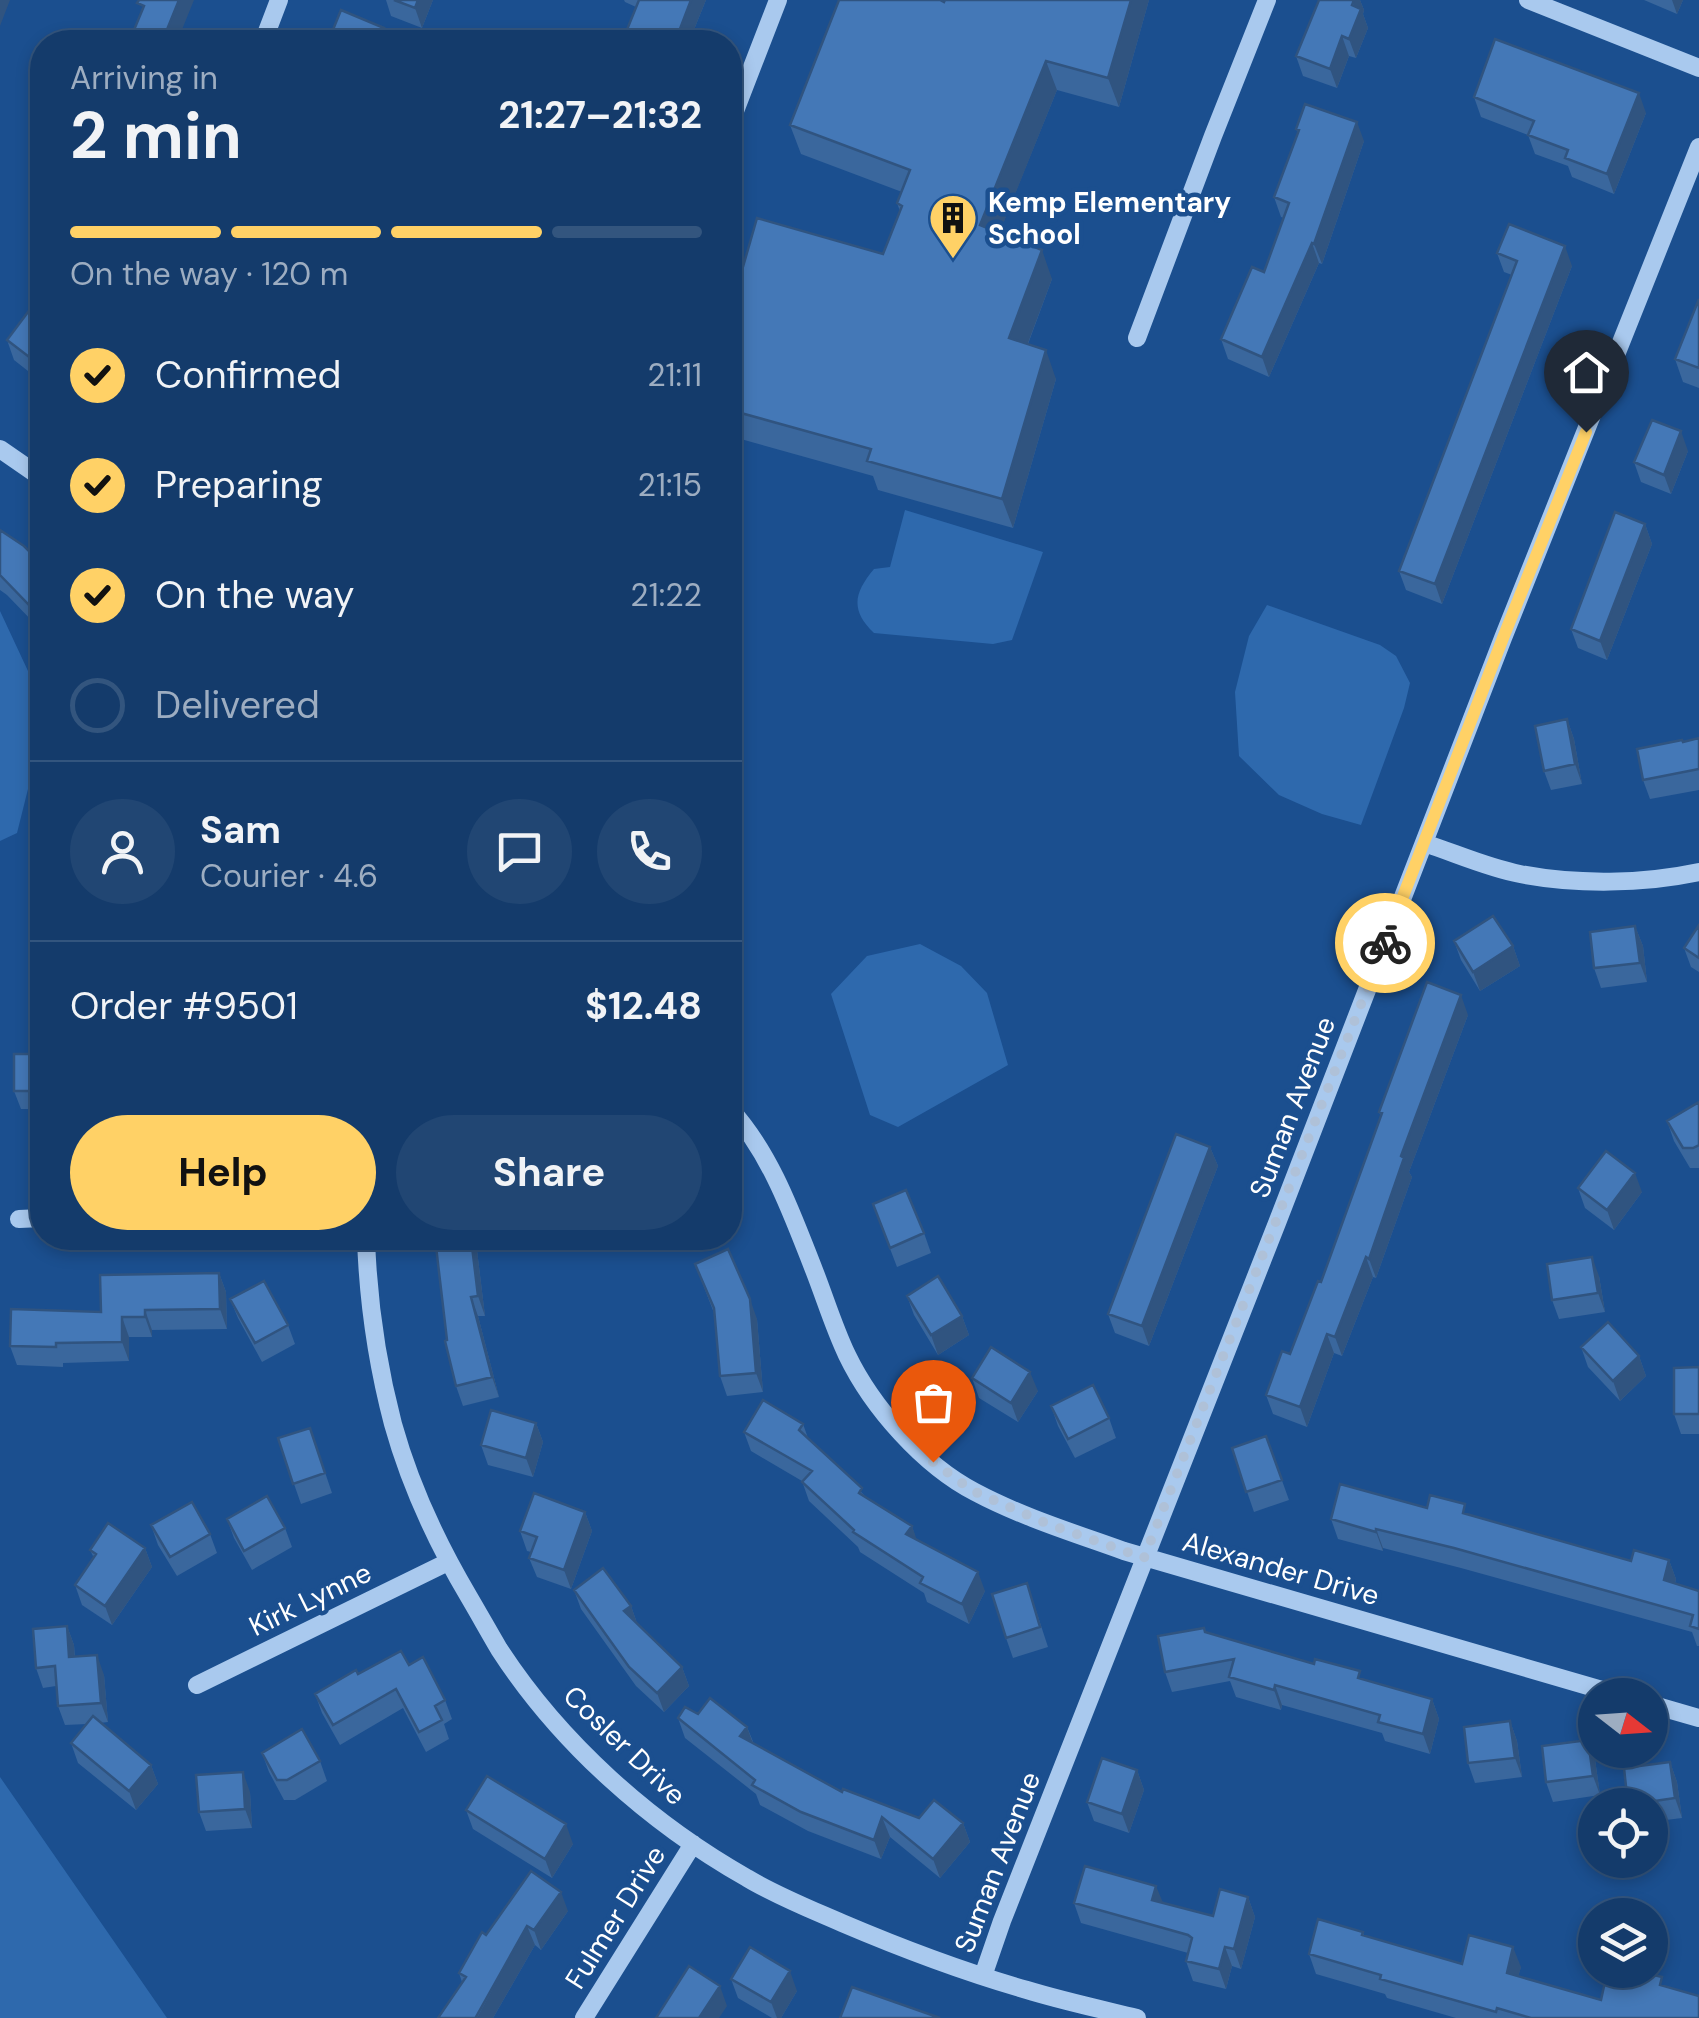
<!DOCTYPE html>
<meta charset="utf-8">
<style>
:root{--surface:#143b6b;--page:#214673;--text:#f1f3f6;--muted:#9dadc1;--line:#33557e;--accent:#ffd166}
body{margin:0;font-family:"DM Sans",sans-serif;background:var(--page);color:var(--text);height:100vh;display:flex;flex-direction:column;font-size:38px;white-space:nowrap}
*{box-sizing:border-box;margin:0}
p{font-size:32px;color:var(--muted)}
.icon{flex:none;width:55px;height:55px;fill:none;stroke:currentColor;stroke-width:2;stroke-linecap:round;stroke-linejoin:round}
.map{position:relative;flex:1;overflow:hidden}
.side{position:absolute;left:30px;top:30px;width:712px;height:1220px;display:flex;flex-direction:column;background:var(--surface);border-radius:40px;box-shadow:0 5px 15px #0003,0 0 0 2px var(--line)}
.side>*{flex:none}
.needle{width:65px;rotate:107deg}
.buttons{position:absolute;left:1578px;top:1678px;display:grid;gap:20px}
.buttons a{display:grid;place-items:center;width:90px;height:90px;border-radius:50%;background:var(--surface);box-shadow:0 5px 15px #0003,0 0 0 2px var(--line);font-size:50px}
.pin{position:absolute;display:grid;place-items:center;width:85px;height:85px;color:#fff;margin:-102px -42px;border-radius:50% 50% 50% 0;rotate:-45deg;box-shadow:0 0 10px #0007}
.pin .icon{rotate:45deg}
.courier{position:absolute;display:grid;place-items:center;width:100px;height:100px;margin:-50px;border:8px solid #ffd166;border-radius:50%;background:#fff;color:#222;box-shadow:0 2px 12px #0007}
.head em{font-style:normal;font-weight:700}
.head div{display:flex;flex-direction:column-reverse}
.head{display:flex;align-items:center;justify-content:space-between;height:170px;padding:0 40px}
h1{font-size:65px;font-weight:700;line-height:75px}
.bar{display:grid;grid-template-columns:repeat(4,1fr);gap:15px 10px;align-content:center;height:120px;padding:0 40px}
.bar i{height:12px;border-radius:8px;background:var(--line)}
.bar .current{background:var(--accent)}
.bar p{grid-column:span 4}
.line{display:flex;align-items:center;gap:25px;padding:0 40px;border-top:2px solid var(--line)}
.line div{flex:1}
.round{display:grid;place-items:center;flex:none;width:105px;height:105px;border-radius:52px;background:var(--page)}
ol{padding:0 40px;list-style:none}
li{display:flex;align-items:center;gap:30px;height:110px}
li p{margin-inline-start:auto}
li .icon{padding:10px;border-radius:50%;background:var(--accent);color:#111;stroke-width:4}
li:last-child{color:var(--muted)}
li i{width:55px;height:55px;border:5px solid var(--line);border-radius:50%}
.button{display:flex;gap:20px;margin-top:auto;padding:20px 40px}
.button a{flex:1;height:115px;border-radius:60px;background:var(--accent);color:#111;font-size:40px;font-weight:700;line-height:115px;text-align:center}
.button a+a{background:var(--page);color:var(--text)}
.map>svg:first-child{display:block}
</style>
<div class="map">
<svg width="1699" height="2018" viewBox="0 0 1699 2018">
<rect width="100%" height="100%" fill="#1b4f8f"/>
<path fill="#2e69ad" d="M905 510 1043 552 1012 640 993 644 874 633C850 610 854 593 874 569L890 567Z
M1267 605 1380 645 1396 656 1410 683 1404 708 1361 825 1322 814 1279 795 1239 756 1235 692 1249 636Z
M0 611 42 701V733L17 833 0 841Z
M920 944 961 966 987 993 1008 1065 898 1127 870 1115 831 994 867 956Z
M0 1777 167 2018H0Z"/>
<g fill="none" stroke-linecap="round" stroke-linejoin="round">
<path stroke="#a9c9ee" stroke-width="18" d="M1528 0 1699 68
M263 42 279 0
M730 124 778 0
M1137 338 1213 136 1267 0
M0 449 42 478
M1424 843C1455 853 1488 868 1520 874 1577 885 1643 884 1699 872
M730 1109C771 1154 792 1214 814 1270 825 1298 834 1328 847 1355 872 1407 923 1465 975 1492 1022 1517 1074 1533 1124 1551L1619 1695
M19 1219 42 1218
M366 1238C368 1301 377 1363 393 1424 410 1485 437 1543 469 1597 479 1614 489 1632 499 1649 560 1743 650 1823 747 1878 777 1896 810 1909 842 1923 903 1949 964 1972 1027 1990 1063 2001 1100 2009 1137 2018
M197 1685 448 1562
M1650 1704 1699 1718
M983 1976 1002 1921 1277 1223 1503 638 1699 147
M584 2018 693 1844"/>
</g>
<path fill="#3a679d" d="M386 0H433L422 28 391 16Z
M624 0H706L689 42H622L636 7 625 2Z
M1149 0 1119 107 1057 90 999 233 1052 279 1028 344 1056 379 1013 528 878 490 873 476 730 436V312L883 254 900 211 897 203 902 192 801 154 790 125 944 2Z
M1319 0H1360L1364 10 1363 14 1368 28 1356 58 1349 56 1337 88 1303 76 1296 56Z
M1644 0H1683L1677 14Z
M1474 97 1646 113 1614 194 1572 177 1568 166 1535 154 1528 135 1481 117Z
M1296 129 1364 141 1322 264 1319 263 1269 377 1228 359 1221 339 1264 272 1284 218 1281 217 1274 197 1298 133Z
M1497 253 1572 266 1442 604 1406 590 1399 571 1512 275 1504 272Z
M1699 299V388L1683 382 1675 359Z
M42 305V382L14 360 7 340Z
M1688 451 1671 494 1641 482 1634 462Z
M1645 524 1652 544 1607 660 1578 648 1571 629Z
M0 530 42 564V629L38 624 36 625 7 595 0 590Z
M1567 719 1574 739 1582 784 1551 790 1544 771Z
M1699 738V790L1650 799 1643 780 1683 742Z
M1699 925V972L1691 967 1684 948Z
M1635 926 1643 946 1647 982 1601 988 1594 968Z
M1454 941 1513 946 1520 966 1480 991 1461 960Z
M1468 1015 1409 1172 1412 1177 1376 1278 1373 1277 1342 1356 1334 1353 1307 1427 1273 1414 1266 1395 1290 1354 1321 1282 1381 1117 1379 1112Z
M42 1054V1109H21L14 1091Z
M1699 1102V1168H1690L1674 1141 1667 1121Z
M1210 1147 1218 1166 1149 1346 1115 1333 1108 1314Z
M1578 1188 1642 1192 1614 1230 1585 1208Z
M873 1204 924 1233 931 1253 897 1267Z
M435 1238H477L478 1242H476L485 1316H478L499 1397 463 1406 456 1386 447 1340Z
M695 1264 757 1319 763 1392 727 1396 720 1376 714 1313Z
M219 1273 226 1292 227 1329 152 1330V1337H129V1361L63 1363V1367L17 1365 10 1346 101 1312Z
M1599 1276 1605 1312 1559 1319 1552 1300Z
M907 1296 962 1316 969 1335 938 1355 914 1315Z
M230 1299 288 1325 295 1344 262 1362 238 1318Z
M1581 1347 1639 1356 1646 1376 1620 1401 1588 1367Z
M1699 1367V1434H1681L1674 1414Z
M972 1378 1038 1391 1018 1422 979 1398Z
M1051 1406 1109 1418 1116 1438 1075 1458 1058 1426Z
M536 1423 543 1442 533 1477 488 1465 481 1445Z
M803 1424 808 1438 866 1497 912 1526 916 1540 985 1591 969 1624 927 1602 924 1593 860 1552 858 1547 809 1501 802 1481 751 1451 744 1432Z
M310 1428 332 1493 301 1504 278 1438Z
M1266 1436 1289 1500 1254 1512 1232 1448Z
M1427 1508 1469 1515 1631 1561 1669 1560 1676 1579 1675 1583 1699 1591V1646H1697L1692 1632 1461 1568 1383 1548V1551L1338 1539 1331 1519Z
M585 1512 592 1531 571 1589 537 1577 529 1558 531 1552 527 1551 520 1531Z
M227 1519 285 1528 292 1547 252 1570 234 1538Z
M151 1525 210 1534 217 1553 177 1576 158 1545Z
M145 1548 152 1567 112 1625 82 1605 75 1585 94 1558 90 1550Z
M1027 1583 1048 1647 1013 1658 1006 1638Z
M574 1590 631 1606 637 1623 682 1667 689 1686 664 1712 636 1686 581 1609Z
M67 1626 74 1645 75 1657 104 1675 108 1722 100 1723 151 1765 158 1784 136 1810 78 1763 71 1743 87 1724 65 1725 58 1706 56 1686 43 1688 36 1668Z
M1206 1633 1432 1699 1439 1719 1430 1754 1385 1741 1382 1733 1282 1705 1281 1710 1236 1697 1230 1681 1172 1692 1165 1672Z
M409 1665 445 1700 452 1719 444 1724 449 1739 426 1752 403 1708 340 1745 322 1713 315 1694 358 1674Z
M698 1714 747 1727 754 1744 842 1792 919 1818 963 1823 970 1842 940 1878 890 1837 881 1859 808 1831 760 1805 756 1794 685 1738 678 1718Z
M1510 1721 1517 1741 1522 1777 1475 1783 1468 1763Z
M262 1753 320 1761 327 1781 295 1800H284L269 1772Z
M1595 1759 1600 1795 1553 1802 1546 1782Z
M1670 1762 1677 1782 1682 1818 1650 1822V1805H1628Z
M1137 1770 1144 1790 1129 1833 1094 1821 1087 1802Z
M250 1792 252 1828 206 1831 199 1812Z
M466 1810 573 1844 552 1878 473 1829Z
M1248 1897 1255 1917 1241 1969 1232 1966 1226 1989 1193 1981 1186 1961 1188 1953 1081 1923 1074 1903H1163L1213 1916Z
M568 1911 541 1950 535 1945 493 2018H438L462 1982 459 1973 486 1935Z
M1363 1932 1364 1936 1462 1964 1521 1967 1518 1976 1601 2000 1624 1981 1665 1986 1699 2018H1456L1387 1998 1385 1994 1316 1974 1309 1954Z
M731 1979 797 1991 781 2018H772L738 1998Z"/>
<path fill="#305480" d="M0 0H10L0 26Z
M179 0H194L177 42H162Z
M418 0H433L422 28 415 8Z
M691 0H706L689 42H675Z
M1131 0H1149L1119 107 1108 78Z
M1354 0H1360L1364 10 1363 14 1368 28 1356 58 1349 39Z
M1672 0H1683L1677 14Z
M384 28 389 42H378Z
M1342 36 1349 56 1337 88 1330 69Z
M1046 61 1057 90 991 254 980 225Z
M1639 93 1646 113 1614 194 1607 174Z
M1357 122 1364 141 1322 264 1314 244Z
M1312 243 1319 263 1269 377 1262 357Z
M1565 246 1572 266 1442 604 1435 584Z
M1042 250 1052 279 1019 367 1009 338Z
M1046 350 1056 379 1013 528 1002 499Z
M42 355V379L37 363Z
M1681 431 1688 451 1671 494 1664 475Z
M1645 524 1652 544 1607 660 1600 641Z
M31 604 38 624 36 625 29 605Z
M1567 719 1574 739 1582 784 1575 764Z
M1635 926 1643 946 1647 982 1640 963Z
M1513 946 1520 966 1480 991 1473 972Z
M1461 995 1468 1015 1409 1172 1412 1177 1376 1278 1369 1259 1401 1156Z
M1210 1147 1218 1166 1149 1346 1142 1326Z
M1635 1173 1642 1192 1614 1230 1607 1210Z
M471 1238H474L476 1242 485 1316 478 1296Z
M1366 1257 1373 1277 1342 1356 1335 1337Z
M1592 1257 1599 1276 1605 1312 1598 1293Z
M219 1273 226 1292 227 1329 220 1309Z
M471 1297 478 1316 499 1397 492 1377Z
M750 1299 757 1319 763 1392 756 1373Z
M145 1310 152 1330V1337L145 1317Z
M962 1316 969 1335 938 1355 931 1335Z
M122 1317 129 1337V1361L122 1342Z
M1327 1334 1334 1353 1307 1427 1300 1407Z
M1639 1356 1646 1376 1620 1401 1613 1381Z
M1030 1372 1038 1391 1018 1422 1011 1403Z
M536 1423 543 1442 533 1477 526 1458Z
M585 1512 592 1531 571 1589 564 1570Z
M912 1526 919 1546 906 1534Z
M1376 1529 1383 1548V1551L1376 1532Z
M145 1548 152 1567 112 1625 105 1606Z
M1669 1560 1676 1579 1671 1599 1664 1580Z
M978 1572 985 1591 969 1624 962 1604Z
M631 1606 638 1626 624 1611Z
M67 1626 74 1645 76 1677 69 1657Z
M97 1655 104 1675 108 1722 101 1703Z
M682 1667 689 1686 664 1712 657 1693Z
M1275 1685 1282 1705 1281 1710 1274 1690Z
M1432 1699 1439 1719 1430 1754 1423 1734Z
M1510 1721 1517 1741 1522 1777 1515 1758Z
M747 1727 754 1746 740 1736Z
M1588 1740 1595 1759 1600 1795 1593 1776Z
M1670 1762 1677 1782 1682 1818 1675 1798Z
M151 1765 158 1784 136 1810 129 1791Z
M1137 1770 1144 1790 1129 1833 1122 1814Z
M243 1772 250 1792 252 1828 245 1809Z
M882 1817 890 1837 881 1859 874 1840Z
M963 1823 970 1842 940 1878 933 1859Z
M566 1824 573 1844 552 1878 545 1859Z
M1156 1886 1164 1905 1152 1900Z
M561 1892 568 1911 541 1950 534 1930Z
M1248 1897 1255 1917 1241 1969 1234 1949Z
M527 1926 535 1945 493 2018H477Z
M1225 1947 1232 1966 1226 1989 1219 1969Z
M1513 1947 1521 1967 1514 1992 1507 1973Z
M790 1971 797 1991 781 2018H777L771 2002Z
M720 1986 727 2006 719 2018H699Z"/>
<path fill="#4478b7" stroke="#305480" stroke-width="2.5" d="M139 0H179L162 42H129L144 6 137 3Z
M394 0H418L415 8Z
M639 0H691L675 42H622Z
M839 0H940L944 2 945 0H1131L1108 78 1046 61 980 225 1042 250 1009 338 1046 350 1002 499 867 461 871 449 730 410V312L757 218 883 254 902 206 897 203 910 170 790 125Z
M1319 0H1354L1352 5 1361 9 1349 39 1342 36 1330 69 1296 56Z
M341 10 384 28 378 42H328Z
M1495 39 1639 93 1607 174 1565 158 1568 150 1528 135 1534 121 1474 97Z
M1305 104 1357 122 1314 244 1312 243 1262 357 1221 339 1252 267 1264 272 1289 203 1274 197 1299 130 1296 129Z
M1509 224 1565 246 1435 584 1399 571 1517 261 1497 253Z
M1699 299V368L1675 359Z
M37 300 42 305V355L37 363 7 340Z
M1652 420 1681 431 1664 475 1634 462Z
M1615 512 1645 524 1600 641 1571 629Z
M0 530 24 546 42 564V616L31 604 29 605 0 575Z
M1567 719 1575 764 1544 771 1535 726Z
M1699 738V769L1643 780 1637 749 1682 740 1683 742Z
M1493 916 1513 946 1473 972 1454 941Z
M1699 925V958L1684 948Z
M1635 926 1640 963 1594 968 1590 932Z
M1427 982 1461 995 1401 1156 1404 1158 1369 1259 1366 1257 1335 1337 1327 1334 1300 1407 1266 1395 1282 1351 1290 1354 1318 1281 1321 1282 1382 1113 1379 1112Z
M14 1054H42V1091H14Z
M1699 1102V1145L1693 1148H1683L1667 1121Z
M1176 1134 1210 1147 1142 1326 1108 1314Z
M1606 1151 1635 1173 1607 1210 1578 1188Z
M906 1190 924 1233 890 1248 873 1204Z
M435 1238H471L478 1296 471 1297 492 1377 456 1386 445 1341 447 1340Z
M728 1249 750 1299 756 1373 720 1376 714 1308 695 1264Z
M1592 1257 1598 1293 1552 1300 1547 1264Z
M219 1273 220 1309 145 1310V1317H122V1342L56 1343V1347L10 1346 11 1309 101 1312 100 1275Z
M938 1276 962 1316 931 1335 907 1296Z
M264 1281 288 1325 255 1343 230 1299Z
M1608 1322 1639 1356 1613 1381 1581 1347Z
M991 1347 1030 1372 1011 1403 972 1378Z
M1699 1367V1414H1674V1368Z
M1093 1385 1109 1418 1068 1439 1051 1406Z
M763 1400 803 1424 799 1430 862 1488 859 1493 912 1526 906 1534 978 1572 962 1604 920 1583 923 1577 853 1532 854 1530 802 1482 812 1471 744 1432Z
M491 1410 536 1423 526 1458 481 1445Z
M310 1428 325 1473 293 1484 278 1438Z
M1266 1436 1282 1480 1246 1492 1232 1448Z
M1340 1484 1427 1508 1430 1495 1465 1504 1463 1513 1631 1561 1634 1550 1669 1560 1664 1580 1699 1591V1629L1690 1626 1693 1615 1454 1548 1376 1529V1532L1331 1519Z
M534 1493 585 1512 564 1570 529 1558 537 1537 520 1531Z
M267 1496 285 1528 244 1551 227 1519Z
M192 1502 210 1534 170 1557 151 1525Z
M108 1523 145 1548 105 1606 75 1585 96 1554 90 1550Z
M603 1568 631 1606 624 1611 682 1667 657 1693 629 1667 574 1590Z
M1027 1583 1040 1627 1006 1638 992 1594Z
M67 1626 69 1657 97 1655 101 1703 58 1706 55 1666 36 1668 33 1629Z
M1204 1628 1205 1632 1314 1664 1315 1659 1360 1671 1358 1678 1432 1699 1423 1734 1378 1722 1380 1715 1275 1685 1274 1690 1229 1677 1234 1659 1165 1672 1158 1636Z
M401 1651 409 1665 423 1657 445 1700 435 1706 442 1720 419 1732 396 1689 333 1725 315 1694 356 1670 358 1674Z
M710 1698 747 1727 740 1736 842 1792 843 1789 919 1818 934 1800 963 1823 933 1859 882 1817 874 1840 801 1812 752 1785 755 1780 678 1718 685 1707 698 1714Z
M93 1716 151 1765 129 1791 71 1743Z
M1510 1721 1515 1758 1468 1763 1464 1727Z
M302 1729 320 1761 287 1780H277L262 1753Z
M1588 1740 1593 1776 1546 1782 1542 1746Z
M1102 1758 1137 1770 1122 1814 1087 1802Z
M1670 1762 1675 1798 1628 1805 1624 1768Z
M243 1772 245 1809 199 1812 196 1775Z
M487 1776 566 1824 545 1859 466 1810Z
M1085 1866 1156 1886 1152 1900 1213 1916 1220 1889 1248 1897 1234 1949 1225 1947 1219 1969 1186 1961 1192 1938 1188 1935 1074 1903Z
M531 1871 561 1892 534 1930 527 1926 476 2017 478 2018H438L466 1977 459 1973 482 1932 486 1935Z
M1318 1919 1363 1932 1362 1935 1462 1964 1469 1935 1513 1947 1507 1973 1601 2000 1606 1977 1624 1981 1626 1970H1634L1662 1977 1660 1985 1699 1996V2018H1531L1497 2008 1496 2012 1380 1979 1381 1975 1309 1954Z
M750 1947 790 1971 771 2002 731 1979Z
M689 1966 720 1986 699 2018H656Z
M852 1987 940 2018H840Z"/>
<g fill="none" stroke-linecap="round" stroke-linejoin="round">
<path stroke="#afc1d8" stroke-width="10" stroke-dasharray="0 18" d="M933 1462 973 1491 1048 1524 1144 1558 1385 943"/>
<path stroke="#ffd166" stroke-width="12" d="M1385 943 1503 638 1586 432"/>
</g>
<defs>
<g id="building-pin" transform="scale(2.5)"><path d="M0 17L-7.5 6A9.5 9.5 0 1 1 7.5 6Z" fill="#ffd166" stroke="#1b4f8f"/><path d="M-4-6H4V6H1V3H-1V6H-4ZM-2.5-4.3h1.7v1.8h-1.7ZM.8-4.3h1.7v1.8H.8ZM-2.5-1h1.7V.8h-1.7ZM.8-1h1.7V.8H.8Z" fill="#111"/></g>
</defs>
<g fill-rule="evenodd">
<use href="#building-pin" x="953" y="218"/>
</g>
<g text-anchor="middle" stroke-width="9" stroke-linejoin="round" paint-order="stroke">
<g font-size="28" font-weight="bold" fill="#fff" stroke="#1b4f8f" text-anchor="start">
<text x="988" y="212">Kemp Elementary<tspan x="988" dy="32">School</tspan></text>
</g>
<g font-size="28" fill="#fff" stroke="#1b4f8f">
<text transform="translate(1292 1107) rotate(-69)" y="10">Suman Avenue</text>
<text transform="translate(1281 1568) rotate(16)" y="10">Alexander Drive</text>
<text transform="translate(310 1599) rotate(-26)" y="10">Kirk Lynne</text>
<text transform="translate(625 1745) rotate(44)" y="10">Cosler Drive</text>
<text transform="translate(997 1862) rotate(-69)" y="10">Suman Avenue</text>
<text transform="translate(615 1917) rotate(-58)" y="10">Fulmer Drive</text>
</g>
</g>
</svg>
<div class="buttons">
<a><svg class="needle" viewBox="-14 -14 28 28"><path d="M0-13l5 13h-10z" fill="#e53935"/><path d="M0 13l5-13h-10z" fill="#9dadc1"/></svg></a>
<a><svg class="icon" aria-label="locate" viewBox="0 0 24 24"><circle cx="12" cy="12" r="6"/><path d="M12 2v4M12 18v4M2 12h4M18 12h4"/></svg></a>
<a><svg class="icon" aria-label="layers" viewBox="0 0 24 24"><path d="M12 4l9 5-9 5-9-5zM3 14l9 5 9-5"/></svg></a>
</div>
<div class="pin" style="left:933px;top:1462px;background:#ea580c"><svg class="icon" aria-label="bag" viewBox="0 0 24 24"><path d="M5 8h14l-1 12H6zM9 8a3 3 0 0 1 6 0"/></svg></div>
<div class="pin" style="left:1586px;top:432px;background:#1f2937"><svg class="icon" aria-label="home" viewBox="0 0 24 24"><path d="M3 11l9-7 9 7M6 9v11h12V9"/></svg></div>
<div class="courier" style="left:1385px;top:943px"><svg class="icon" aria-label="bike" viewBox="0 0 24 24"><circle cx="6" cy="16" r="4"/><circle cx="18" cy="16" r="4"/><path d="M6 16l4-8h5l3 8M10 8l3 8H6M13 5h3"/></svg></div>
<section class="side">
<div class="head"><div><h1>2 min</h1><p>Arriving in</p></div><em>21:27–21:32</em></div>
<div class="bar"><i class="current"></i><i class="current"></i><i class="current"></i><i></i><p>On the way · 120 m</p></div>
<ol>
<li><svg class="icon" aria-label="check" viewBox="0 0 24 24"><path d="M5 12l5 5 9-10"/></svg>Confirmed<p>21:11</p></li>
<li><svg class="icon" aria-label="check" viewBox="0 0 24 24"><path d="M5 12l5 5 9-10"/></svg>Preparing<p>21:15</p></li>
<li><svg class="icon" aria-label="check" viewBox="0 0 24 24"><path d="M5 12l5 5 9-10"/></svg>On the way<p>21:22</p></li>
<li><i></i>Delivered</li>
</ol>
<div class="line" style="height:180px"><a class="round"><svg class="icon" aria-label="person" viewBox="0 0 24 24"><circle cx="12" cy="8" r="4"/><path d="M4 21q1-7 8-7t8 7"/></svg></a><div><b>Sam</b><p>Courier · 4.6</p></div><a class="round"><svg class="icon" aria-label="chat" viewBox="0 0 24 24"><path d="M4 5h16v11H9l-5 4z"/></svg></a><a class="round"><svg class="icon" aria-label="phone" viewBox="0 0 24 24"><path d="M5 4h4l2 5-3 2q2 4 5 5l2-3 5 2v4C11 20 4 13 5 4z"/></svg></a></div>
<div class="line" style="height:130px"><div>Order #9501</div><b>$12.48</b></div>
<div class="button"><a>Help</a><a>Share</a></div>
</section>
</div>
